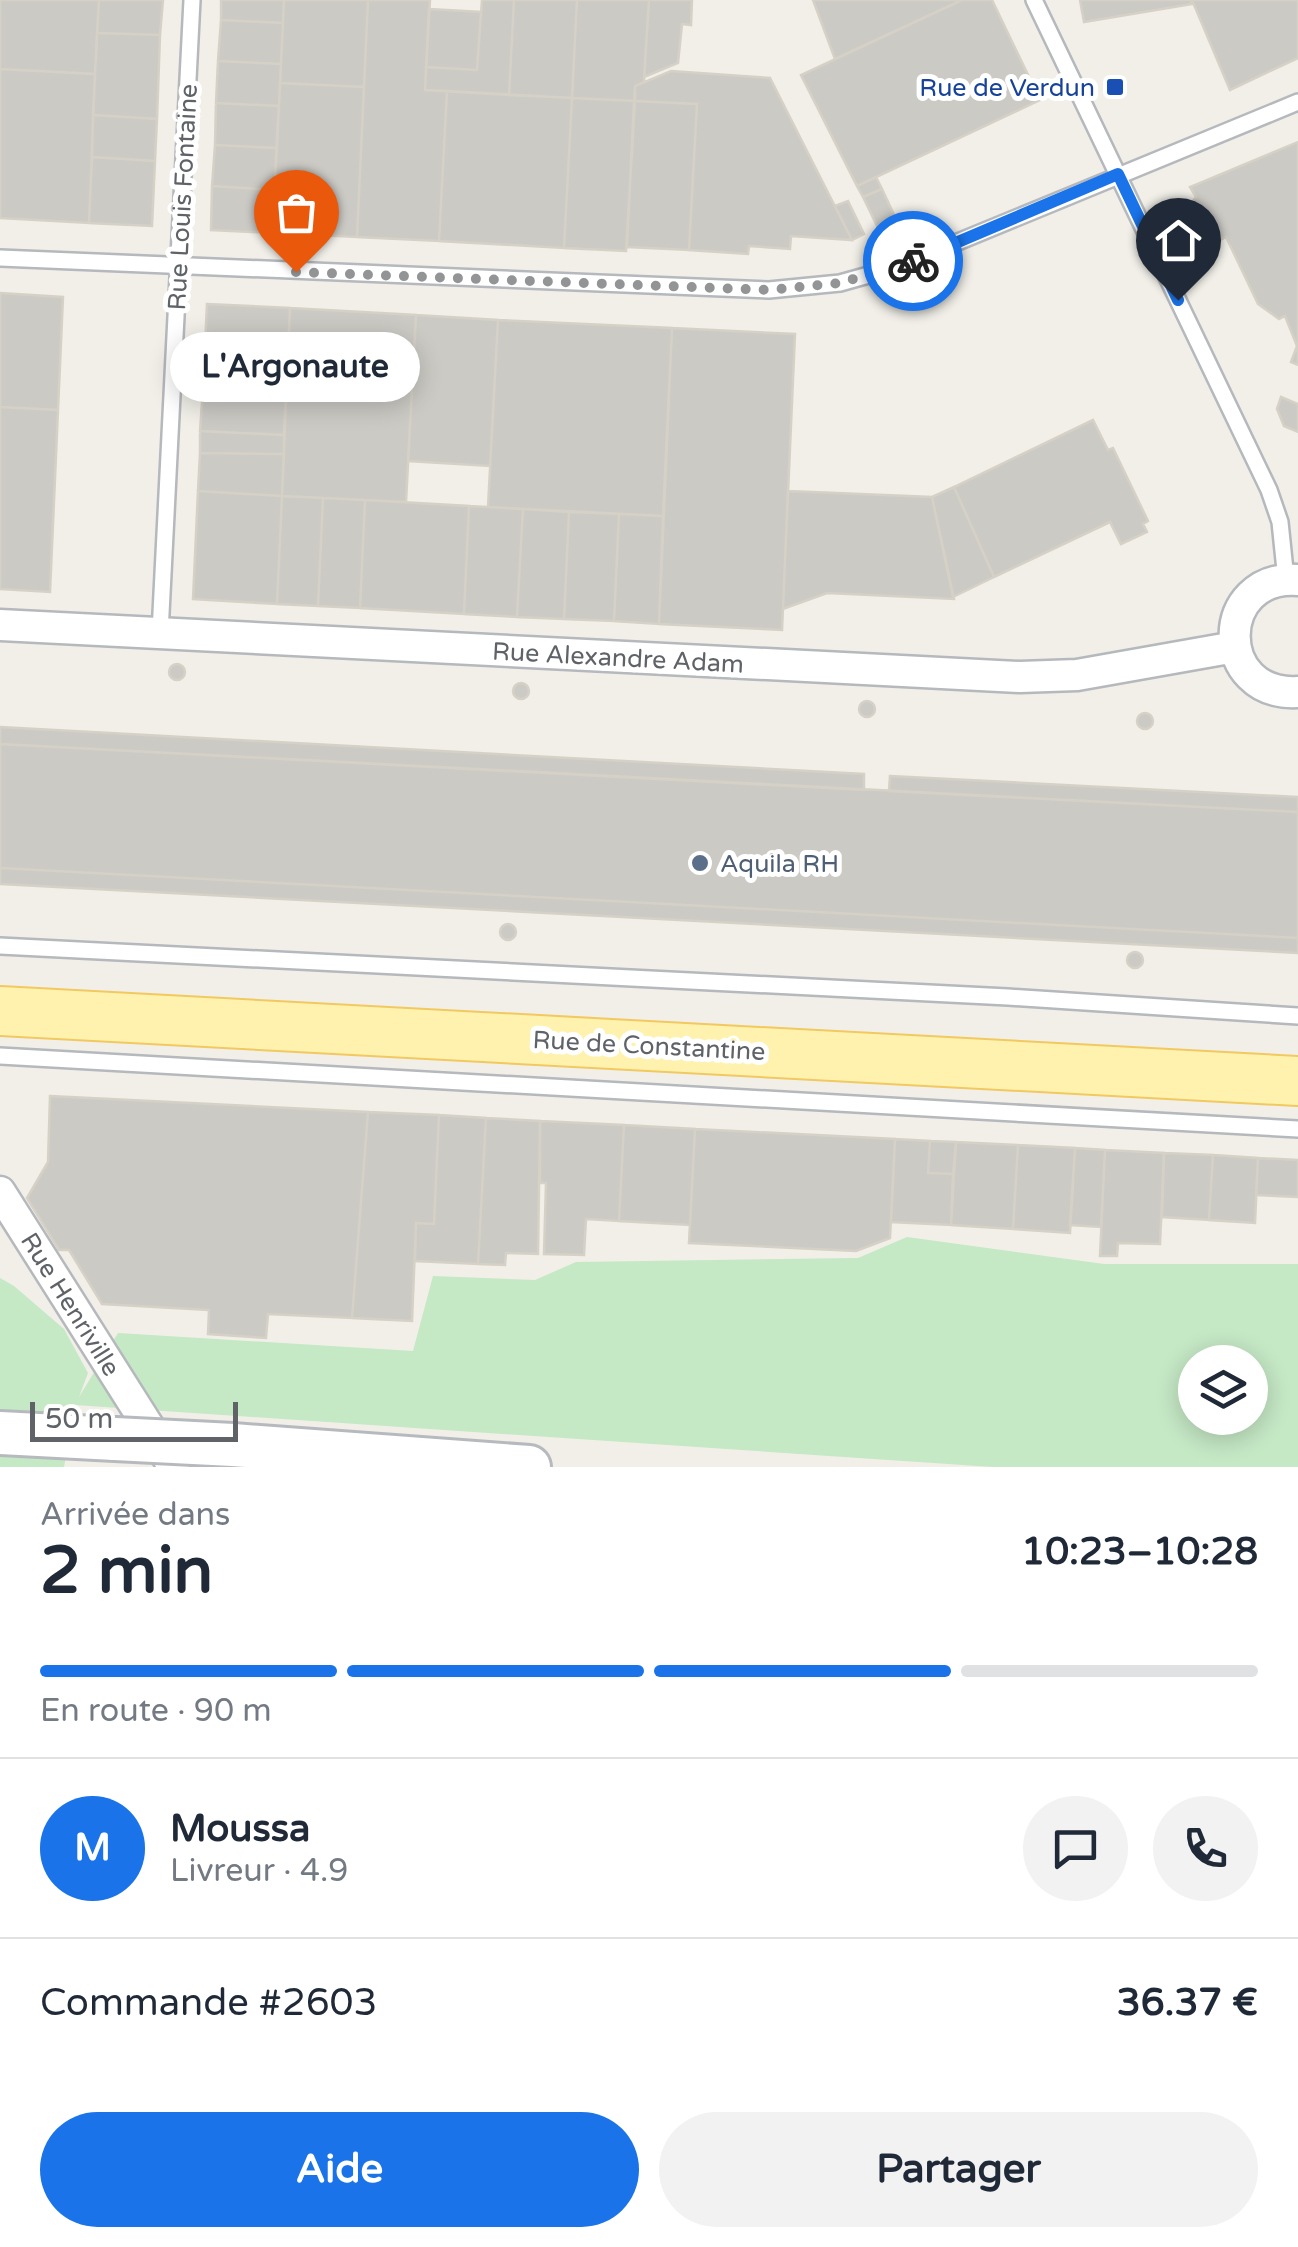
<!DOCTYPE html>
<html lang="fr">
<meta charset="utf-8">
<style>
:root{--surface:#fff;--page:#f2f2f3;--text:#1f2937;--muted:#747a83;--line:#e0e1e3;--accent:#1a73e8}
body{margin:0;font-family:"Varela Round",sans-serif;background:var(--page);color:var(--text);height:100vh;display:flex;flex-direction:column;font-size:38px;white-space:nowrap}
*{box-sizing:border-box;margin:0}
p{font-size:32px;color:var(--muted)}
.icon{flex:none;width:55px;height:55px;fill:none;stroke:currentColor;stroke-width:2;stroke-linecap:round;stroke-linejoin:round}
.map{position:relative;height:1467px;overflow:hidden}
.side{display:flex;flex-direction:column;background:var(--surface);flex:1}
.side>*{flex:none}
.tools{position:absolute;left:1178px;top:1345px;display:grid;gap:20px}
.tools a{display:grid;place-items:center;width:90px;height:90px;border-radius:50%;background:var(--surface);box-shadow:0 5px 25px #0003;font-size:50px}
.scale{position:absolute;left:30px;bottom:25px;width:208px;box-sizing:border-box;padding-left:10px;border:5px solid #5f6368;border-top:0;font-size:28px;line-height:35px;white-space:nowrap;color:#5f6368;-webkit-text-stroke:8px #fff;paint-order:stroke}
.pin{position:absolute;display:grid;place-items:center;width:85px;height:85px;color:#fff;margin:-102px -42px;border-radius:50% 50% 50% 0;rotate:-45deg;box-shadow:0 0 10px #0007}
.pin .icon{rotate:45deg}
.courier{position:absolute;display:grid;place-items:center;width:100px;height:100px;margin:-50px;border:8px solid #1a73e8;border-radius:50%;background:#fff;color:#222;box-shadow:0 2px 12px #0007}
.bubble{position:absolute;height:70px;border-radius:35px;background:var(--surface);box-shadow:0 5px 25px #0003;font-size:32px;font-weight:800;line-height:70px;text-align:center}
.overview em{font-style:normal;font-weight:800}
.overview div{display:flex;flex-direction:column-reverse}
.overview{display:flex;align-items:center;justify-content:space-between;height:170px;padding:0 40px}
h1{font-size:65px;font-weight:800;line-height:75px}
.bar{display:grid;grid-template-columns:repeat(4,1fr);gap:15px 10px;align-content:center;height:120px;padding:0 40px}
.bar i{height:12px;border-radius:8px;background:var(--line)}
.bar .active{background:var(--accent)}
.bar p{grid-column:span 4}
.line{display:flex;align-items:center;gap:25px;padding:0 40px;border-top:2px solid var(--line)}
.line div{flex:1}
.round{display:grid;place-items:center;flex:none;width:105px;height:105px;border-radius:52px;background:var(--page)}
.button{display:flex;gap:20px;margin-top:auto;padding:20px 40px}
.button a{flex:1;height:115px;border-radius:60px;background:var(--accent);color:#fff;font-size:40px;font-weight:800;line-height:115px;text-align:center}
.button a+a{background:var(--page);color:var(--text)}
.map>svg:first-child{display:block}
</style>
<div class="map">
<svg width="1298" height="1467" viewBox="0 0 1298 1467">
<rect width="100%" height="100%" fill="#f1efe8"/>
<path fill="#c5e8c5" fill-rule="evenodd" d="M907 1237 1104 1264H1298V1467H993L75 1405 64 1467H0V1278L14 1286 64 1329 88 1373 79 1397 118 1333 413 1351 433 1276 535 1280 576 1262 858 1258ZM1195 1362H1250V1418H1195Z"/>
<path fill="#cccac5" stroke="#d6d1c6" stroke-width="2.5" d="M0 0H99L95 74 0 69Z
M99 0H163L160 35 97 33Z
M221 0H284L283 23 221 20Z
M284 0H368L364 87 280 83Z
M368 0H430L425 90 447 91 439 241 357 237Z
M482 0H514L509 95 425 90 426 67 477 70Z
M514 0H577L572 98 509 95Z
M577 0H649L644 82 635 86V101L572 98Z
M649 0H692L691 25 682 24 678 63 644 77Z
M813 0H962L835 59Z
M962 0H992L1040 100 857 186 801 75Z
M1080 0H1191L1192 4 1084 22Z
M1192 0H1298V58L1230 90Z
M429 9 481 12 477 70 426 67Z
M221 20 283 23 281 64 218 61Z
M97 33 160 35 157 119 93 115Z
M218 61 281 64 279 106 216 103Z
M0 69 95 74 89 223 0 218Z
M671 71 770 78 852 240 791 236 790 249 749 246 748 254 689 250 697 104 634 101 635 86Z
M280 83 364 87 357 237 272 233Z
M447 91 572 98 564 248 439 241Z
M572 98 635 101 626 251 564 248Z
M634 101 697 104 689 250 627 247Z
M216 103 279 106 277 148 215 145Z
M93 115 157 119 155 161 92 157Z
M1298 142V365L1291 362 1297 346 1285 316 1279 319 1258 304 1226 237 1194 252 1176 215 1185 211 1196 197 1190 187Z
M215 145 277 148 274 190 212 186Z
M92 157 155 161 152 226 89 223Z
M876 177 882 189 863 197 857 186Z
M212 186 274 190 272 233 211 230Z
M882 189 897 221 878 228 863 197Z
M848 201 864 234 852 240 835 206Z
M0 293 63 297 58 410 0 407Z
M207 304 290 308 286 392 203 388Z
M290 308 416 315 406 502 282 496Z
M416 315 498 320 490 466 408 461Z
M498 320 672 328 663 516 488 507Z
M672 328 795 334 782 630 659 624Z
M203 388 286 392 284 435 200 431Z
M1281 397 1298 404V432L1284 426 1277 409Z
M0 407 58 410 50 592 0 589Z
M1093 420 1108 450 1113 448 1148 521 1143 524 1147 532 1121 544 1110 522 994 577 954 487Z
M200 431 284 435V454L200 453Z
M200 453 284 454 282 496 198 491Z
M954 487 994 577 953 597 932 497Z
M198 491 282 496 277 604 193 599Z
M788 491 932 497 954 599 827 593 783 609Z
M282 496 323 498 318 606 277 604Z
M323 498 365 500 360 608 318 606Z
M365 500 469 506 464 614 360 608Z
M469 506 523 509 517 617 464 614Z
M523 509 569 512 564 619 517 617Z
M569 512 619 514 614 621 564 619Z
M619 514 663 516 659 624 614 621Z
M169 672a8 8 0 1 1 16 0a8 8 0 1 1-16 0Z
M513 691a8 8 0 1 1 16 0a8 8 0 1 1-16 0Z
M859 709a8 8 0 1 1 16 0a8 8 0 1 1-16 0Z
M1137 721a8 8 0 1 1 16 0a8 8 0 1 1-16 0Z
M0 727 864 774V790L0 744Z
M0 744 1298 812V938L0 868Z
M890 776 1298 797V812L889 791Z
M0 868 1298 938V953L0 884Z
M500 932a8 8 0 1 1 16 0a8 8 0 1 1-16 0Z
M1127 960a8 8 0 1 1 16 0a8 8 0 1 1-16 0Z
M50 1096 368 1112 352 1318 268 1314 266 1338 208 1334 209 1310 102 1304 69 1250H59L27 1198 48 1162Z
M368 1112 439 1115 434 1224 416 1223 412 1321 352 1318Z
M439 1115 486 1118 478 1264 415 1261 416 1223 434 1224Z
M486 1118 540 1121 538 1254 506 1253 505 1265 478 1264Z
M540 1121 624 1125 619 1221 586 1219 584 1255 544 1254 546 1183H540Z
M624 1125 695 1129 690 1225 619 1221Z
M695 1129 895 1139 890 1238 856 1251 689 1243Z
M895 1139 930 1141 928 1173 953 1174 951 1225 891 1222Z
M930 1141 956 1142 953 1174 928 1173Z
M956 1142 1018 1145 1013 1229 951 1225Z
M1018 1145 1075 1148 1070 1233 1013 1229Z
M1075 1148 1105 1150 1101 1227 1070 1225Z
M1105 1150 1164 1153 1160 1244 1118 1243 1117 1256H1100Z
M1164 1153 1213 1155 1209 1220 1162 1217Z
M1213 1155 1258 1158 1255 1223 1209 1220Z
M1258 1158 1298 1160V1197L1256 1195Z"/>
<g fill="none" stroke-linecap="round" stroke-linejoin="round">
<g stroke="#b5b8bc" stroke-width="20">
<path id="service" d="M1034 0 1269 490 1280 522 1286 580
M0 258 769 290 840 283 897 267 1298 102
M160 633 192 0
M0 946 1008 997 1298 1016
M0 1056 1298 1129"/>
</g>
<g stroke="#b5b8bc" stroke-width="35">
<path id="minor" d="M1298 580C1214 574 1213 697 1298 692
M0 625 1020 677 1077 675 1235 647
M0 1192 174 1467"/>
</g>
<g stroke="#b6babf" stroke-width="48">
<path id="secondary" d="M0 1433 115 1439
M233 1445 529 1467"/>
</g>
<g stroke="#f2c960" stroke-width="52">
<path id="primary" d="M0 1011 1298 1081"/>
</g>
<use href="#service" stroke="#fff" stroke-width="15"/>
<use href="#minor" stroke="#fff" stroke-width="30"/>
<use href="#secondary" stroke="#fff" stroke-width="42"/>
<use href="#primary" stroke="#fff2af" stroke-width="48"/>
<g stroke="#b6babf" stroke-width="48" stroke-linecap="butt">
<path id="secondary-bridge" d="M115 1439 233 1445"/>
</g>
<use href="#secondary-bridge" stroke="#fff" stroke-width="42"/>
</g>
<g fill="none" stroke-linecap="round" stroke-linejoin="round">
<path stroke="#929495" stroke-width="10" stroke-dasharray="0 18" d="M296 272 769 290 840 283 913 261"/>
<path stroke="#1a73e8" stroke-width="12" d="M913 261 1118 174 1178 300"/>
</g>
<rect fill="#1a4fb4" stroke="#fff" stroke-width="4" x="1105" y="77" width="20" height="20" rx="5"/>
<circle fill="#5c6f8a" stroke="#fff" stroke-width="4" cx="700" cy="863" r="10"/>
<g text-anchor="middle" stroke-width="10" stroke-linejoin="round" paint-order="stroke">
<g font-size="25" fill="#164399" stroke="#fff" text-anchor="end">
<text x="1095" y="96">Rue de Verdun</text>
</g>
<g font-size="25" fill="#5f6368" stroke="#fff">
<text transform="translate(182 197) rotate(-87)" y="9">Rue Louis Fontaine</text>
<text transform="translate(618 657) rotate(3)" y="9">Rue Alexandre Adam</text>
<text transform="translate(649 1045) rotate(3)" y="9">Rue de Constantine</text>
<text transform="translate(71 1304) rotate(58)" y="9">Rue Henriville</text>
</g>
<g font-size="25" fill="#4e5e75" stroke="#fff" text-anchor="start">
<text x="720" y="872">Aquila RH</text>
</g>
</g>
</svg>
<div class="tools">
<a><svg class="icon" aria-label="layers" viewBox="0 0 24 24"><path d="M12 4l9 5-9 5-9-5zM3 14l9 5 9-5"/></svg></a>
</div>
<div class="scale">50 m</div>
<div class="pin" style="left:296px;top:272px;background:#ea580c"><svg class="icon" aria-label="bag" viewBox="0 0 24 24"><path d="M5 8h14l-1 12H6zM9 8a3 3 0 0 1 6 0"/></svg></div>
<div class="pin" style="left:1178px;top:300px;background:#1f2937"><svg class="icon" aria-label="home" viewBox="0 0 24 24"><path d="M3 11l9-7 9 7M6 9v11h12V9"/></svg></div>
<div class="courier" style="left:913px;top:261px"><svg class="icon" aria-label="bike" viewBox="0 0 24 24"><circle cx="6" cy="16" r="4"/><circle cx="18" cy="16" r="4"/><path d="M6 16l4-8h5l3 8M10 8l3 8H6M13 5h3"/></svg></div>
<div class="bubble" style="left:170px;top:332px;width:250px">L'Argonaute</div>
</div>
<section class="side">
<div class="overview"><div><h1>2 min</h1><p>Arrivée dans</p></div><em>10:23–10:28</em></div>
<div class="bar"><i class="active"></i><i class="active"></i><i class="active"></i><i></i><p>En route · 90 m</p></div>
<div class="line" style="height:180px"><b class="round" style="background:var(--accent);color:#fff">M</b><div><b>Moussa</b><p>Livreur · 4.9</p></div><a class="round"><svg class="icon" aria-label="chat" viewBox="0 0 24 24"><path d="M4 5h16v11H9l-5 4z"/></svg></a><a class="round"><svg class="icon" aria-label="phone" viewBox="0 0 24 24"><path d="M5 4h4l2 5-3 2q2 4 5 5l2-3 5 2v4C11 20 4 13 5 4z"/></svg></a></div>
<div class="line" style="height:130px"><div>Commande #2603</div><b>36.37 €</b></div>
<div class="button"><a>Aide</a><a>Partager</a></div>
</section>
